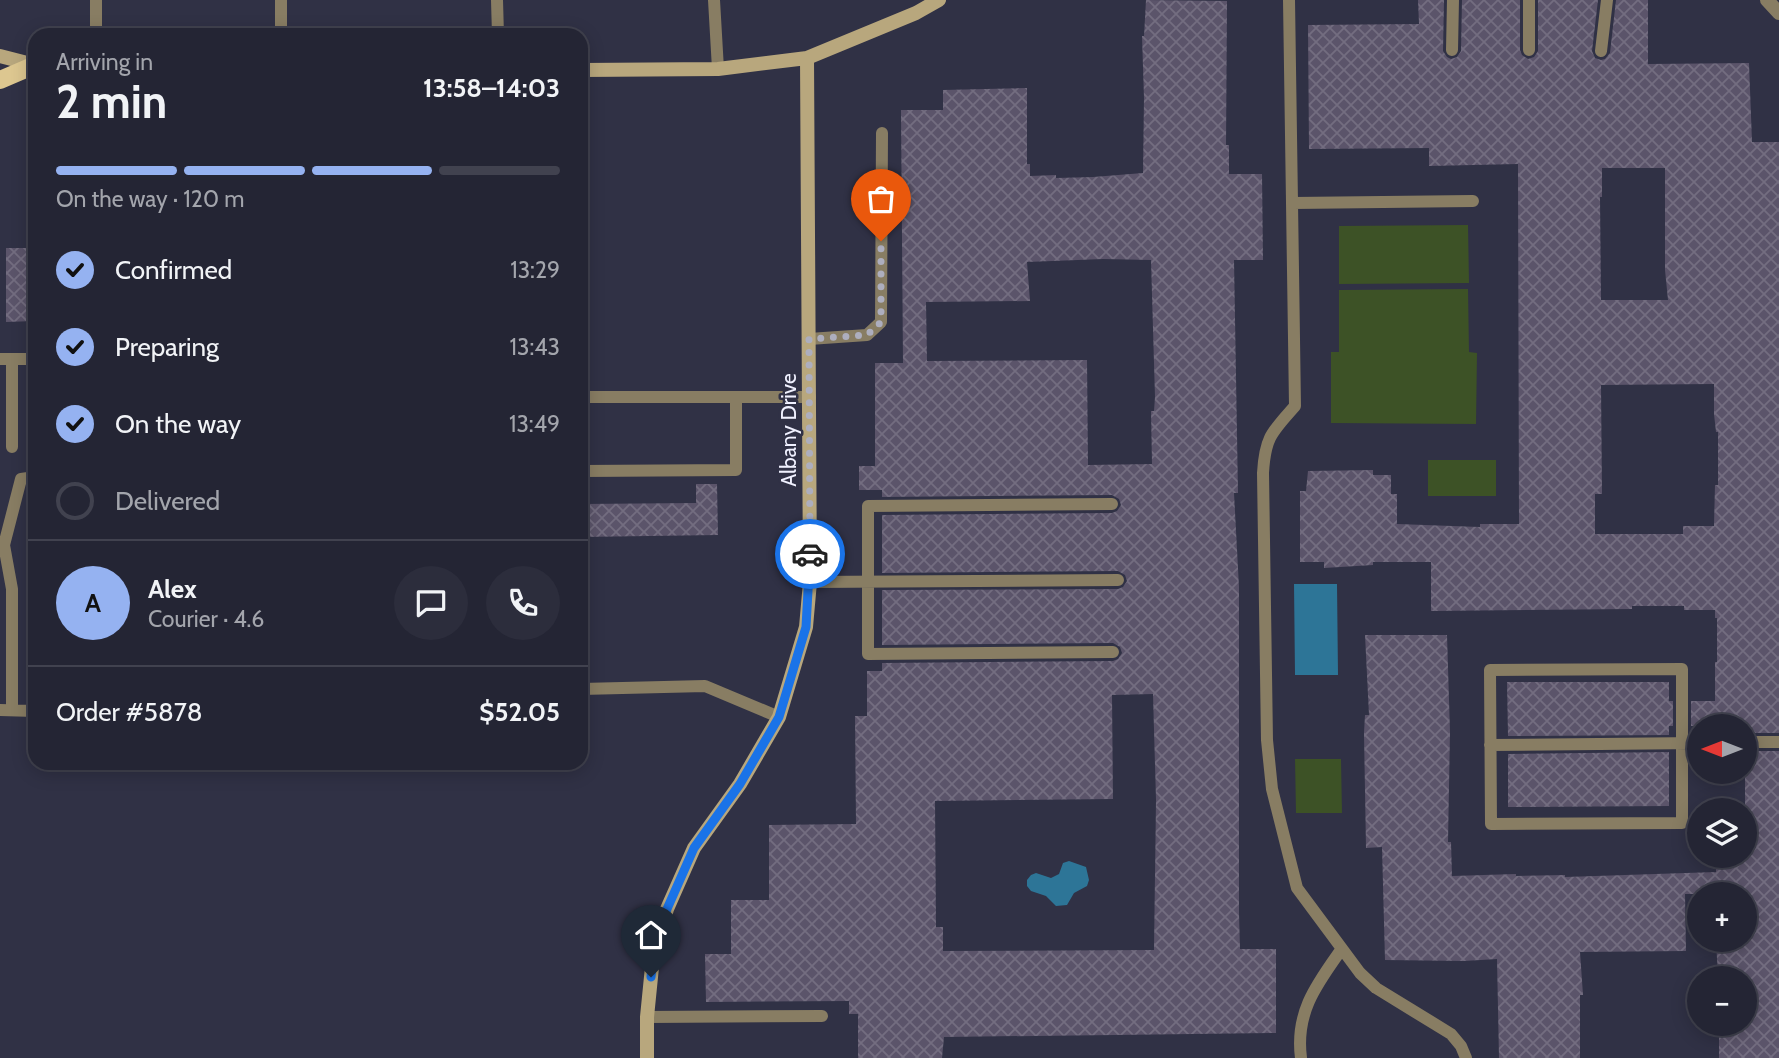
<!DOCTYPE html>
<meta charset="utf-8">
<style>
:root{--surface:#242534;--page:#2c2d3c;--text:#f1f3f6;--muted:#a3a5ac;--line:#41424f;--accent:#95b2f1}
body{margin:0;font-family:Cabin,sans-serif;background:var(--page);color:var(--text);height:100vh;display:flex;flex-direction:column;font-size:26px;white-space:nowrap}
*{box-sizing:border-box;margin:0}
p{font-size:23px;color:var(--muted)}
.icon{flex:none;width:38px;height:38px;fill:none;stroke:currentColor;stroke-width:2;stroke-linecap:round;stroke-linejoin:round}
.map{position:relative;flex:1;overflow:hidden}
.drawer{position:absolute;left:28px;top:28px;width:560px;height:742px;display:flex;flex-direction:column;background:var(--surface);border-radius:21px;box-shadow:0 4px 18px #0003,0 0 0 2px var(--line)}
.drawer>*{flex:none}
.needle{width:46px;rotate:270deg}
.tools{position:absolute;left:1687px;top:714px;display:grid;gap:14px}
.tools a{display:grid;place-items:center;width:70px;height:70px;border-radius:50%;background:var(--surface);box-shadow:0 4px 18px #0003,0 0 0 2px var(--line);font-size:35px}
.pin{position:absolute;display:grid;place-items:center;width:60px;height:60px;color:#fff;margin:-72px -30px;border-radius:50% 50% 50% 0;rotate:-45deg;box-shadow:0 0 7px #0007}
.pin .icon{rotate:45deg}
.courier{position:absolute;display:grid;place-items:center;width:70px;height:70px;margin:-35px;border:5px solid #1a73e8;border-radius:50%;background:#fff;color:#222;box-shadow:0 2px 9px #0007}
.summary em{font-style:normal;font-weight:700}
.summary div{display:flex;flex-direction:column-reverse}
.summary{display:flex;align-items:center;justify-content:space-between;height:119px;padding:0 28px}
h1{font-size:46px;font-weight:700;line-height:52px}
.bar{display:grid;grid-template-columns:repeat(4,1fr);gap:10px 7px;align-content:center;height:84px;padding:0 28px}
.bar i{height:9px;border-radius:5px;background:var(--line)}
.bar .current{background:var(--accent)}
.bar p{grid-column:span 4}
.line{display:flex;align-items:center;gap:18px;padding:0 28px;border-top:2px solid var(--line)}
.line div{flex:1}
.round{display:grid;place-items:center;flex:none;width:74px;height:74px;border-radius:37px;background:var(--page)}
ol{padding:0 28px;list-style:none}
li{display:flex;align-items:center;gap:21px;height:77px}
li p{margin-inline-start:auto}
li .icon{padding:7px;border-radius:50%;background:var(--accent);color:#111;stroke-width:4}
li:last-child{color:var(--muted)}
li i{width:38px;height:38px;border:4px solid var(--line);border-radius:50%}
.map>svg:first-child{display:block}
</style>
<div class="map">
<svg width="1779" height="1058" viewBox="0 0 1779 1058">
<defs>
<pattern id="building-cross-hatch" width="8" height="8" patternUnits="userSpaceOnUse" patternTransform="scale(1.75)"><rect width="8" height="8" fill="#5b546a"/><path d="M0 0l8 8M0 8l8-8" fill="none" stroke="#736d80"/></pattern>
</defs>
<rect width="100%" height="100%" fill="#303145"/>
<path fill="#3d5226" d="M1468 225 1469 283 1339 284V226Z
M1468 289 1469 352 1477 353 1476 424 1331 423V352H1339V290Z
M1428 460H1496V496H1428Z
M1295 759H1341L1342 813H1296Z"/>
<path fill="#2d7597" d="M1294 584H1337L1338 675H1295Z
M1069 861 1086 867 1089 880 1087 886 1074 893 1067 905 1056 906 1046 896 1031 891 1027 886V880L1031 875 1036 873 1051 878 1059 874 1063 863Z"/>
<path fill="url(#building-cross-hatch)" fill-rule="evenodd" d="M1146 0 1227 1 1226 145H1229V174H1262L1263 260H1234L1238 493H1234L1239 587V914L1240 949H1276V1033L944 1037 942 1058H858V1014H849V1001L706 1002 705 954H731V900H769V825L856 824 855 716H867V671H882V663L1113 661 1118 659 1122 653 1120 647 1113 643 882 645V590L1118 589 1123 587 1127 581 1125 575 1118 571 882 573V515L1112 513 1117 511 1121 505 1119 499 1112 495 882 497V490H859V466H875V363H903L901 110H943V90L1027 88V164H1030V176L1056 175V178L1093 177 1143 173 1144 98 1142 36H1144ZM1103 259 1151 260 1155 397 1154 411H1151L1152 464 1088 465 1087 360 927 361 926 302 1030 301 1027 262ZM1153 694 1156 800 1154 950 943 951V927H936L935 801 1113 799 1112 695Z
M1418 0H1444L1443 51 1447 57 1451 59 1457 57 1461 51 1462 0H1520V50L1522 55 1528 59 1534 57 1538 51V0H1598L1592 51 1595 58 1601 60 1605 59 1610 53 1616 0H1648V64L1749 63 1752 142H1779V733H1745V726H1691V701H1715V662H1717V618H1715V610H1684V606H1632V609L1431 611V562H1373V565L1324 568V562H1300V491H1306L1308 471 1373 470V475H1391V494H1397V524L1480 527V524H1519L1518 164 1429 166V148L1309 149 1308 25 1419 24ZM1602 168H1665V270L1668 300H1601L1600 197H1602ZM1714 384V414L1716 432H1718V485H1715L1714 526H1683V534H1595V494H1602L1601 385Z
M6 248H35V321L6 322Z
M696 484H717L718 535 581 537V504L696 503Z
M1365 635H1447L1450 732 1448 842H1451L1452 876 1516 874V876L1565 875V877L1716 872V868H1718V856H1745V751H1779V1058H1719V1024H1745V978H1718L1716 940H1745V894H1685L1686 951 1580 952 1583 995H1580V1058H1499L1497 959 1464 961 1385 960 1382 847 1366 848 1364 733 1365 715H1369Z
M1507 682H1669V701H1673V726H1669V735L1508 736Z
M1669 752V806L1508 807V754Z"/>
<g fill="none" stroke-linecap="round" stroke-linejoin="round">
<path stroke="#887d63" stroke-width="12" d="M96 0V35
M281 0V35
M497 0 498 35
M714 0 718 69
M1289 0 1295 406C1272 432 1265 437 1263 473L1267 740 1272 789 1297 888 1360 973 1376 988 1451 1034 1461 1046 1466 1058
M1452 50 1453 0
M1529 50V0
M1601 51 1607 0
M1293 203 1473 201
M809 339 867 335 881 322 882 133
M0 359H35
M12 359V447
M581 397H810
M581 471 736 470V397
M1112 504 868 506V654L1113 652
M810 582 1118 580
M1682 669V823L1491 824 1490 670Z
M581 689 705 686 779 717
M0 710 35 711
M12 710V589L4 545 21 479 35 477
M1745 742H1779
M1490 745 1699 743
M647 1017 822 1016
M1301 1058C1295 1012 1317 984 1341 950"/>
<path stroke="#887d63" stroke-width="14" d="M1767 0 1779 13"/>
<path stroke="#b8a77d" stroke-width="14" d="M0 56 35 65
M581 70 718 69 807 58 916 13 939 0
M647 1058V1017L653 957 667 909 694 848 740 784 779 717 806 627 810 582 807 58"/>
<path stroke="#ddc790" stroke-width="18" d="M0 80 35 65"/>
</g>
<g fill="none" stroke-linecap="round" stroke-linejoin="round">
<path stroke="#adaebe" stroke-width="7" stroke-dasharray="0 12.6" d="M810 554 809 339 867 335 881 322V241"/>
<path stroke="#1a73e8" stroke-width="9" d="M651 977 653 957 667 909 694 848 740 784 779 717 806 627 810 554"/>
</g>
<g text-anchor="middle" stroke-width="5" stroke-linejoin="round" paint-order="stroke">
<g font-size="21" fill="#f0f1ff" stroke="#303145">
<text transform="translate(789 430) rotate(-90)" y="7">Albany Drive</text>
</g>
</g>
</svg>
<div class="tools">
<a><svg class="needle" viewBox="-14 -14 28 28"><path d="M0-13l5 13h-10z" fill="#e53935"/><path d="M0 13l5-13h-10z" fill="#a3a5ac"/></svg></a>
<a><svg class="icon" aria-label="layers" viewBox="0 0 24 24"><path d="M12 4l9 5-9 5-9-5zM3 14l9 5 9-5"/></svg></a>
<a>+</a>
<a>−</a>
</div>
<div class="pin" style="left:881px;top:241px;background:#ea580c"><svg class="icon" aria-label="bag" viewBox="0 0 24 24"><path d="M5 8h14l-1 12H6zM9 8a3 3 0 0 1 6 0"/></svg></div>
<div class="pin" style="left:651px;top:977px;background:#1f2937"><svg class="icon" aria-label="home" viewBox="0 0 24 24"><path d="M3 11l9-7 9 7M6 9v11h12V9"/></svg></div>
<div class="courier" style="left:810px;top:554px"><svg class="icon" aria-label="car" viewBox="0 0 24 24"><path d="M5 17H2v-5l4-1 3-4h7l3 4 3 1v5h-3M9 17h6M6 11h13"/><circle cx="7" cy="17" r="2"/><circle cx="17" cy="17" r="2"/></svg></div>
<section class="drawer">
<div class="summary"><div><h1>2 min</h1><p>Arriving in</p></div><em>13:58–14:03</em></div>
<div class="bar"><i class="current"></i><i class="current"></i><i class="current"></i><i></i><p>On the way · 120 m</p></div>
<ol>
<li><svg class="icon" aria-label="check" viewBox="0 0 24 24"><path d="M5 12l5 5 9-10"/></svg>Confirmed<p>13:29</p></li>
<li><svg class="icon" aria-label="check" viewBox="0 0 24 24"><path d="M5 12l5 5 9-10"/></svg>Preparing<p>13:43</p></li>
<li><svg class="icon" aria-label="check" viewBox="0 0 24 24"><path d="M5 12l5 5 9-10"/></svg>On the way<p>13:49</p></li>
<li><i></i>Delivered</li>
</ol>
<div class="line" style="height:126px"><b class="round" style="background:var(--accent);color:#111">A</b><div><b>Alex</b><p>Courier · 4.6</p></div><a class="round"><svg class="icon" aria-label="chat" viewBox="0 0 24 24"><path d="M4 5h16v11H9l-5 4z"/></svg></a><a class="round"><svg class="icon" aria-label="phone" viewBox="0 0 24 24"><path d="M5 4h4l2 5-3 2q2 4 5 5l2-3 5 2v4C11 20 4 13 5 4z"/></svg></a></div>
<div class="line" style="height:91px"><div>Order #5878</div><b>$52.05</b></div>
</section>
</div>
